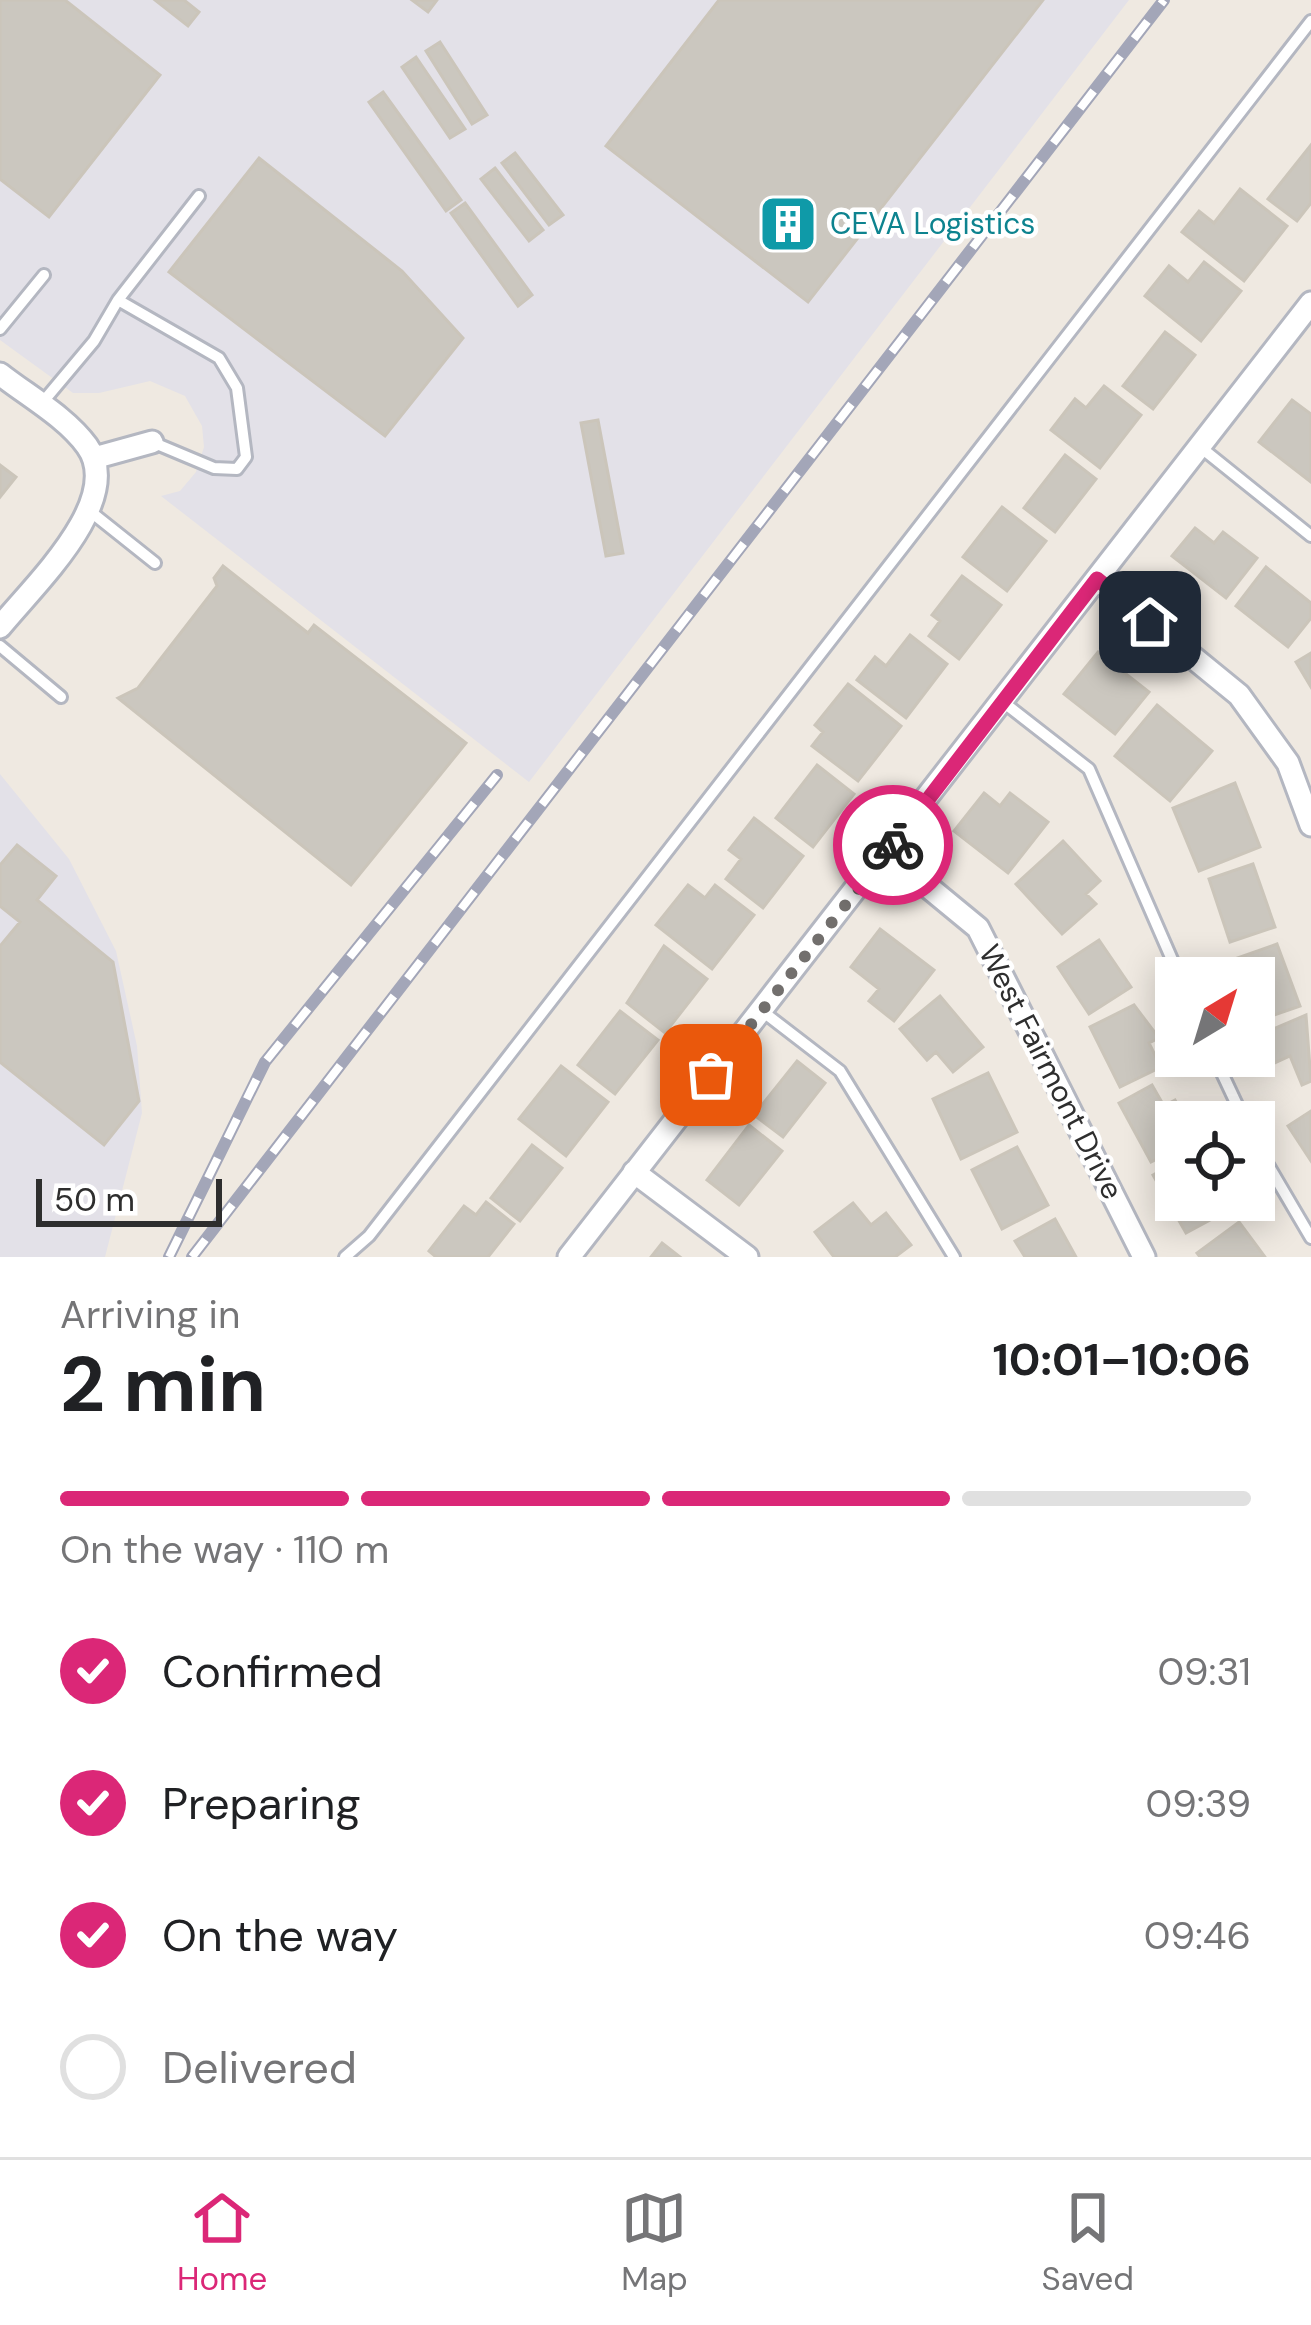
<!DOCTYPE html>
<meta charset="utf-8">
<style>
:root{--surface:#fff;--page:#f2f2f2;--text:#202124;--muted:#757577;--line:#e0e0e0;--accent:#db2777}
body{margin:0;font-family:"DM Sans",sans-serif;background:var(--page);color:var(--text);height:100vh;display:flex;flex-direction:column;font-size:45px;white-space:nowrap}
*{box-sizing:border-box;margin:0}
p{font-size:39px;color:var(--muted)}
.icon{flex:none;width:66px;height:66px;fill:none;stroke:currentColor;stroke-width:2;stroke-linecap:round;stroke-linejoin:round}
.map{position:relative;height:1257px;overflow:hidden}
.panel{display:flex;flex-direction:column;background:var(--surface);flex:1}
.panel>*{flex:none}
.needle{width:78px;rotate:38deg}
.buttons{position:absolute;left:1155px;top:957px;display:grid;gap:24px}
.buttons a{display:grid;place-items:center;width:120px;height:120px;border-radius:0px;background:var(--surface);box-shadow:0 6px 30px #0003;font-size:60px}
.scale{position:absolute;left:36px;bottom:30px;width:186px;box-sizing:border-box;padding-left:12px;border:6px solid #2e2e2e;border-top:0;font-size:33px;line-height:42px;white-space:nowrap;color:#2e2e2e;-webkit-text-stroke:9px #fff;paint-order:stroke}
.pin{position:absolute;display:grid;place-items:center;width:102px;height:102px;color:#fff;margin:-51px;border-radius:24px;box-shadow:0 6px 18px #0006}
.courier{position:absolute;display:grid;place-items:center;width:120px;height:120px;margin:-60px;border:9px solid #db2777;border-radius:50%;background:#fff;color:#222;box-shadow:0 3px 15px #0007}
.summary em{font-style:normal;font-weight:700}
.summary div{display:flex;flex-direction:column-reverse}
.summary{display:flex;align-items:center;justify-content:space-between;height:204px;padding:0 60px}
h1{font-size:78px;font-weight:700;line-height:90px}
.bar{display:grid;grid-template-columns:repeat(4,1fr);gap:18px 12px;align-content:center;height:144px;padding:0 60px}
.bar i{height:15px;border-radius:9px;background:var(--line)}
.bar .on{background:var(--accent)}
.bar p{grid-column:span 4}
ol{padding:0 60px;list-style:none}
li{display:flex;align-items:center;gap:36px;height:132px}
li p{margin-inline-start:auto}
li .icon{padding:12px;border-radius:50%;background:var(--accent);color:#fff;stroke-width:4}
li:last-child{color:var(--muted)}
li i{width:66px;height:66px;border:6px solid var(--line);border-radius:50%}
.tabs{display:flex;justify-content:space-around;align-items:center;height:168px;border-top:3px solid var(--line);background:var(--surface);font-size:33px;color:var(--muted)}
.tabs a{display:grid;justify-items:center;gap:6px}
.tabs .on{color:var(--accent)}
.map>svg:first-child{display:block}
</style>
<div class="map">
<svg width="1311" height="1257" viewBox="0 0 1311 1257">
<rect width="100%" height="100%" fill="#efe9e1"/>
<path fill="#e3e1e8" d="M0 0H1129L529 782 161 496 180 491 196 472 204 447 202 426 185 396 150 381 99 393H73L0 340Z
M0 774 69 859 116 951 137 1046 142 1113 105 1257H0Z"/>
<path fill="#cbc7bf" stroke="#cbc5ba" stroke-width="3" d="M0 0H65L160 75 49 217 0 179Z
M155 0H184L199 12 188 26Z
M412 0H437L428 12Z
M719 0H1043L808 302 606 146Z
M440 42 487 115 472 124 426 51Z
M416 57 465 129 450 138 402 67Z
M383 92 461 200 446 211 369 102Z
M1311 145V203L1297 221 1268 199Z
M515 153 563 215 549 225 502 163Z
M259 158 402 271 463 338 385 436 169 272Z
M495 168 543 230 529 241 481 179Z
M1240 189 1287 226 1244 281 1182 232 1199 211 1214 223Z
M465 203 532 295 518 306 451 213Z
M1204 262 1241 291 1201 341 1145 296 1169 266 1188 282Z
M1165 332 1195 355 1153 409 1123 386Z
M1104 386 1141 415 1100 468 1051 430 1075 399 1086 408Z
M1292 400 1311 414V482L1259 442Z
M598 420 623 553 606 556 581 423Z
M1065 455 1096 479 1055 532 1024 508Z
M0 465 16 477 0 497Z
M1002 507 1046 541 1007 591 963 557Z
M1195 528 1214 543 1223 532 1257 558 1226 598 1172 556Z
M223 566 308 633 314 625 466 743 351 885 118 698 138 688 217 586 214 578Z
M1266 567 1311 603V618L1288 647 1236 606Z
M962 576 1001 605 959 659 929 636 940 621 932 615Z
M910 635 947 664 906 718 857 680 875 657 886 666Z
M1098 652 1149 692 1115 734 1064 694Z
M1311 653V687L1296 662Z
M848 684 901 726 858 781 812 746 823 732 815 725Z
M1157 705 1212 751 1170 801 1115 756Z
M817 765 854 794 813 847 776 818Z
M1235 783 1260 847 1199 871 1173 808Z
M984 793 1000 806 1010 793 1048 822 1008 873 954 831Z
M754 818 803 856 763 908 726 879 741 859 729 850Z
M1063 841 1100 881 1086 894 1096 904 1062 934 1016 884Z
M17 845 56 876 37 900 113 962 139 1101 104 1145 0 1062V946L20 922 0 906V865Z
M1253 864 1275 927 1230 942 1209 879Z
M688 885 705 898 715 885 754 915 712 969 656 925Z
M880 929 934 970 894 1021 869 1001 879 989 851 967Z
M1099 940 1131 987 1089 1014 1058 967Z
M1277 944 1300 1006 1254 1022V978H1239L1232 960Z
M664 946 707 979 665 1033 627 1003Z
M940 996 983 1047 953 1072 936 1052 927 1060 900 1029Z
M1134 1005 1159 1038 1149 1043 1161 1067 1120 1087 1090 1027Z
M620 1011 658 1040 615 1094 578 1065Z
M1306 1015 1311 1081 1302 1085 1290 1056 1270 1065 1257 1036Z
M797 1061 825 1083 783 1137 754 1115Z
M561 1066 608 1102 566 1156 519 1119Z
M988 1073 1017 1132 961 1159 933 1099Z
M1152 1085 1164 1106 1175 1100 1187 1122H1176V1149L1151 1162 1119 1103Z
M1311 1111V1161L1288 1126Z
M749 1125 782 1151 739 1205 707 1180Z
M532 1145 562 1168 520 1221 491 1198Z
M1017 1147 1048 1205 1002 1229 972 1170Z
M1176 1162V1200H1235L1238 1205 1186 1233 1153 1175Z
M486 1202 514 1224 488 1257H436L429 1251 464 1206 476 1215Z
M853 1203 871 1225 886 1213 911 1245 895 1257H834L815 1232Z
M1055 1219 1076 1257H1025L1015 1241Z
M1239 1222 1265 1257H1200L1197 1253Z
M662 1243 680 1257H651Z"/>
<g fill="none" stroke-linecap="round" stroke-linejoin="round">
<g stroke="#b4b7c1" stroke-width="16">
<path id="service" d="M118 300 199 196
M0 329 44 275
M42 403 94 341 118 300 219 358 237 388 246 457 237 469 214 468 152 442
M1199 446 1311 536
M91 512 155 563
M0 646 61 697
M1003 702 1089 769 1180 978
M762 1011 840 1071 954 1257
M1214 1056 1245 1122
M1254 1141 1311 1238
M345 1257 369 1236 1311 21"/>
</g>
<g stroke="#b4b7c1" stroke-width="27">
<path id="minor" d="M0 374C28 396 66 417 87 446 126 500 33 586 0 627
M94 458 152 442
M1097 579 1239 695 1288 763 1311 825
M887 853 978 928 1144 1257
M634 1172 747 1257
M569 1257 1311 303"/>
</g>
<use href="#service" stroke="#fff" stroke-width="10"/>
<use href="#minor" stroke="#fff" stroke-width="21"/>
<g stroke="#a3a6b8" stroke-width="12">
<path id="rail" d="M169 1257 265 1062 497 775
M192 1257 1164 0"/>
</g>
<use href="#rail" stroke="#fff" stroke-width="8" stroke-dasharray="22" stroke-linecap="butt"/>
</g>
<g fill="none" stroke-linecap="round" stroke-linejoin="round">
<path stroke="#726f6d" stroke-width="12" stroke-dasharray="0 21.6" d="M711 1075 893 845"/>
<path stroke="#db2777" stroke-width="15" d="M893 845 1097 579 1150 622"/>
</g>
<defs>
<g id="building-square" transform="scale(3)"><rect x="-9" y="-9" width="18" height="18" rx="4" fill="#0f9aa8" stroke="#fff"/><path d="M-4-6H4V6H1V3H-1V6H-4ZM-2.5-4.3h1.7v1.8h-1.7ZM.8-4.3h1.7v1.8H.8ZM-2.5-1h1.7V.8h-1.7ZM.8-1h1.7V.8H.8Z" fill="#fff"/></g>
</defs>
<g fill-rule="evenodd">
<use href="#building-square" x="788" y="224"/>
</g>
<g text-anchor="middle" stroke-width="9" stroke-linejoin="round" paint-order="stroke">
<g font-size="30" fill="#0d838f" stroke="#fff" text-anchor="start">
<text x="830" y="234">CEVA Logistics</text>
</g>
<g font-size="30" fill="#2e2e2e" stroke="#fff">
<text transform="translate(1051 1072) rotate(63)" y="10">West Fairmont Drive</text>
</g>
</g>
</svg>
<div class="buttons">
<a><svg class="needle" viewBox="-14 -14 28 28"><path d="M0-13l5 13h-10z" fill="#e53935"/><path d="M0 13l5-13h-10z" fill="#757577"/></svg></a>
<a><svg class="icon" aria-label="locate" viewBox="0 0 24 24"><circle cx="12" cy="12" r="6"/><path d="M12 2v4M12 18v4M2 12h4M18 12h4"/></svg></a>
</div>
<div class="scale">50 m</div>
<div class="pin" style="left:711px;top:1075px;background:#ea580c"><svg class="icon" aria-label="bag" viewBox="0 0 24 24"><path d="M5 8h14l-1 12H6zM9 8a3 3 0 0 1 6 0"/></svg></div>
<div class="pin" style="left:1150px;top:622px;background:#1f2937"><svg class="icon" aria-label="home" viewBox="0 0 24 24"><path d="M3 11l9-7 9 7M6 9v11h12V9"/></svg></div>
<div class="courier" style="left:893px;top:845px"><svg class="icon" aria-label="bike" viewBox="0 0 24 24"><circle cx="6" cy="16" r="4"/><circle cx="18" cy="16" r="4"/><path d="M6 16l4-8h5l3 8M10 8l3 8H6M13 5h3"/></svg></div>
</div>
<section class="panel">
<div class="summary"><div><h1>2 min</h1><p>Arriving in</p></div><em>10:01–10:06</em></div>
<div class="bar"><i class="on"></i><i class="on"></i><i class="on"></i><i></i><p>On the way · 110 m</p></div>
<ol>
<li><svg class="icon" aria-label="check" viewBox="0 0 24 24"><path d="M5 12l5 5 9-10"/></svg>Confirmed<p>09:31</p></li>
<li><svg class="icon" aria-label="check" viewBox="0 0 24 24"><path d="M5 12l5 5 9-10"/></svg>Preparing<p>09:39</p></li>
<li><svg class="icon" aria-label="check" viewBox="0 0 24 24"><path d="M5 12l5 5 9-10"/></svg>On the way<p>09:46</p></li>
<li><i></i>Delivered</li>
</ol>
</section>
<nav class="tabs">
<a class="on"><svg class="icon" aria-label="home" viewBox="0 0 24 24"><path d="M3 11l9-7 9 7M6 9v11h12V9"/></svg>Home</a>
<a><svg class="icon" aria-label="map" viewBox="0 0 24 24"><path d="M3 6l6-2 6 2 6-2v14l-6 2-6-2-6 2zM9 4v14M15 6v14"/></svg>Map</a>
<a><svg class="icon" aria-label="saved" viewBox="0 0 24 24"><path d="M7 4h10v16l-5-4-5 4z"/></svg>Saved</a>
</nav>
